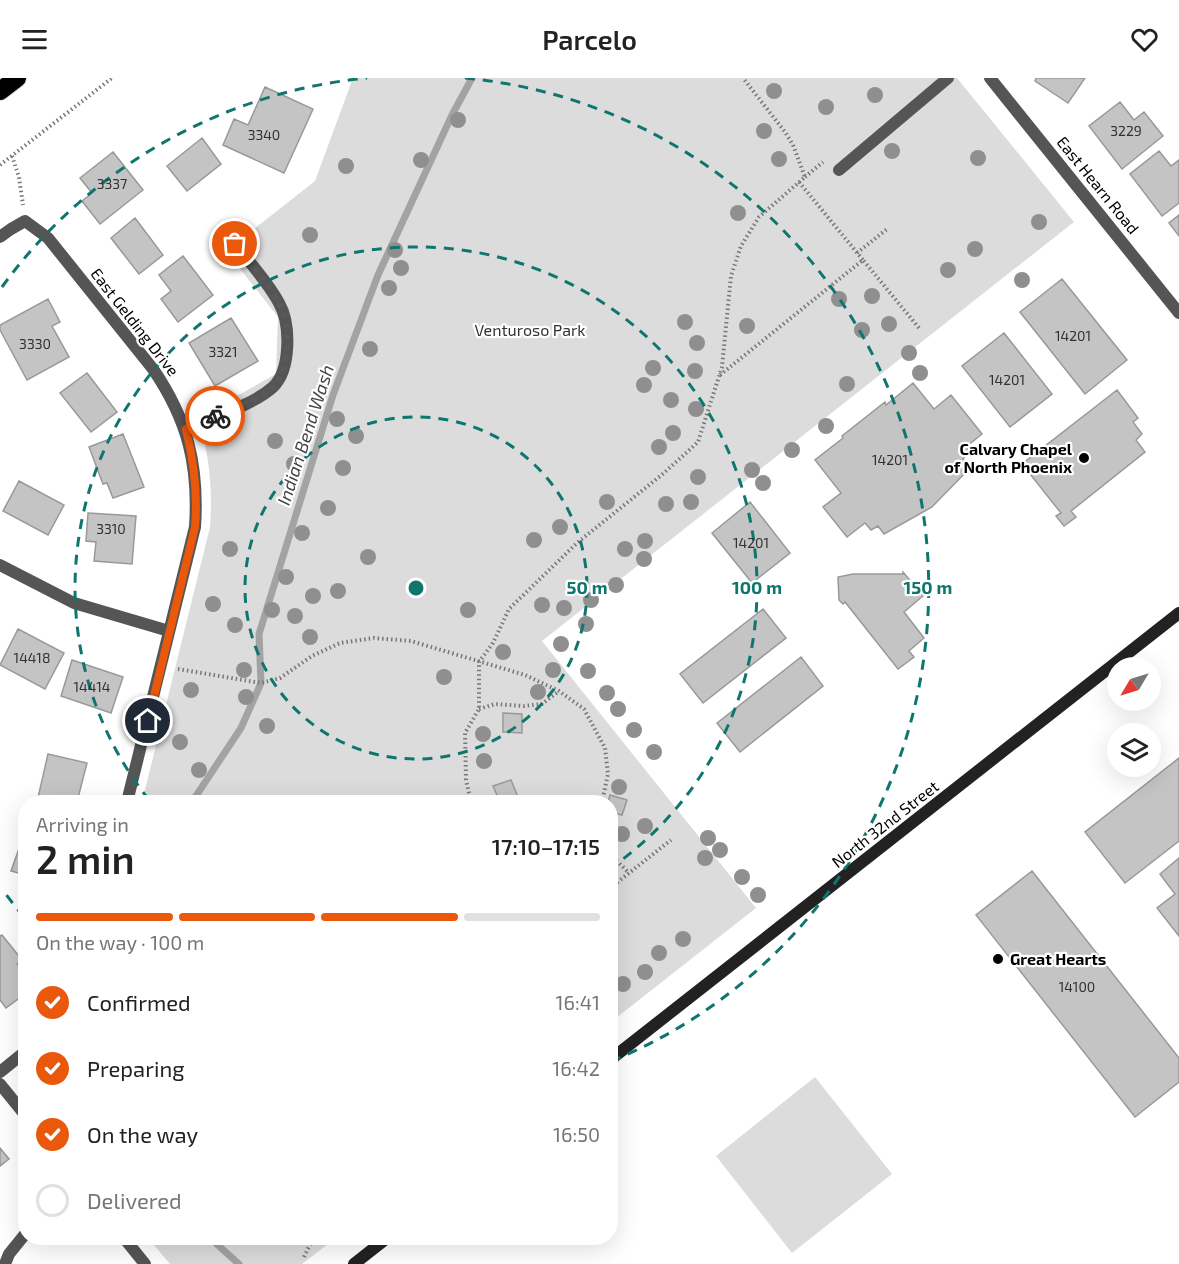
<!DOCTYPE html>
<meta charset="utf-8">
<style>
:root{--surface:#fff;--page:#f2f2f2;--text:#222;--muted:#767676;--line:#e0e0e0;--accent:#ea580c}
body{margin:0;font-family:"Exo 2",sans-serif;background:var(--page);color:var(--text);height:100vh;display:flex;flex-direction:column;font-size:22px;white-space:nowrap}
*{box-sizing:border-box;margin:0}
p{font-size:20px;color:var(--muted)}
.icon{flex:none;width:33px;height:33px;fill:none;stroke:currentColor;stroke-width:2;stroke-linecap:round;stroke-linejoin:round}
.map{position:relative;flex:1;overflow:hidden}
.sheet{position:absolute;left:18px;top:717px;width:600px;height:450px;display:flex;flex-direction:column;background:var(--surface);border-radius:24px;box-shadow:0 6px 24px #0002}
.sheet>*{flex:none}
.needle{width:39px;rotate:232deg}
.buttons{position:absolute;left:1107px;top:579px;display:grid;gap:12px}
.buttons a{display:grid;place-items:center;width:54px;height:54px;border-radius:50%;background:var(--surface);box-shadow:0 6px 24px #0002;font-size:30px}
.pin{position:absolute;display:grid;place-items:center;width:51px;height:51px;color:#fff;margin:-26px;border:3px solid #fff;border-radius:50%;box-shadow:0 2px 6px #0007}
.courier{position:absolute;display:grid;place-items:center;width:60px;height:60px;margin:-30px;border:4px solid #ea580c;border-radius:50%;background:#fff;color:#222;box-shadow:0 2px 8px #0007}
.summary em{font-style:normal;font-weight:600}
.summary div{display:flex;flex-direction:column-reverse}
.summary{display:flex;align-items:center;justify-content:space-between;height:102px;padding:0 18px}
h1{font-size:39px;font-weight:600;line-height:45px}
.bar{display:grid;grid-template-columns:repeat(4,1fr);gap:9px 6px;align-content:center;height:72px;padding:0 18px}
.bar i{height:8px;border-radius:4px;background:var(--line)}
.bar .current{background:var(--accent)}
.bar p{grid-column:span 4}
ol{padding:0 18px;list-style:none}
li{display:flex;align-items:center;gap:18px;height:66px}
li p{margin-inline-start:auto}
li .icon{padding:6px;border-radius:50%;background:var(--accent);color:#fff;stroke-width:4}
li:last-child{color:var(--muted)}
li i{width:33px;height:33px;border:3px solid var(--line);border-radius:50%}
header{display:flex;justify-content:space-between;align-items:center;height:78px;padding:0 18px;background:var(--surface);font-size:27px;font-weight:600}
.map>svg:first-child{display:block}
</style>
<header><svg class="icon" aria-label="menu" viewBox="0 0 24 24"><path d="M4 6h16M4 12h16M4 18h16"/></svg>Parcelo<svg class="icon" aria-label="heart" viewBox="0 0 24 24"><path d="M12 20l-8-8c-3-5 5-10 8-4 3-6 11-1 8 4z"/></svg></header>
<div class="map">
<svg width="1179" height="1186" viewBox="0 0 1179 1186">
<rect width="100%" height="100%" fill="#fff"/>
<path fill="#dcdcdc" d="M353 0H957L1074 144 542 563 756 830 611 944 610 724H142L210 449C213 410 209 372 196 335L233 320 276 296 278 239 226 173 315 103Z
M815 999 892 1096 792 1175 716 1078Z
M148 1160H336L302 1186H170Z"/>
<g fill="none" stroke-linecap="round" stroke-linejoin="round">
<path stroke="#a3a3a3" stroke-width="7" d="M192 724 241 650 261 605 259 556 333 317 378 197 452 37 472 0
M210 1160 239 1186"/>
</g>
<path fill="#c4c4c4" stroke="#999" stroke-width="1.5" d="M1036 0H1085L1068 25 1035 3Z
M265 9 313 31 284 95 223 67 234 41 248 47Z
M1120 24 1134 42 1144 34 1163 58 1122 91 1089 48Z
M202 60 221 86 187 113 167 88Z
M1159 73 1171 88 1179 82V125L1162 138 1130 96Z
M113 74 143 112 100 146 82 123 92 115 80 100Z
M1179 137V158L1169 145Z
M135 140 163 177 139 196 111 160Z
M183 178 213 217 178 244 161 221 171 213 159 197Z
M1062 201 1127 282 1085 316 1020 234Z
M48 221 60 244 52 248 69 279 27 302 0 252V247Z
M231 240 258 283 215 308 189 265Z
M1004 255 1052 316 1010 349 962 288Z
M87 295 117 334 91 354 60 315Z
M913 305 934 331 951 317 982 356 966 369 969 373 963 381 970 390 932 429 884 456 878 448 871 452 865 445 847 459 823 429 841 415 815 382 843 360 842 358 885 324 886 327Z
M1117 312 1138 340 1133 344 1142 356 1136 362 1145 374 1071 433 1076 439 1064 448 1056 438 1061 435 1022 386Z
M123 356 144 409 113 420 107 405 103 406 89 369Z
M19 403 64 427 48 457 3 433Z
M750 424 790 475 752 505 712 455Z
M88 435 136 438 132 486 94 483 96 464 86 463Z
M903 494 923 518 904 534 924 560 909 573 914 579 898 591 845 524 843 526 839 522 838 499 853 496H903Z
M763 531 786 560 703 625 680 596Z
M18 551 64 575 45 611 0 587Z
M801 579 823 608 740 674 717 645Z
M72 582 123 599 111 635 61 618Z
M503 635 522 636V655L503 654Z
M48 676 87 685 77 724H37Z
M1179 680V763L1125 805 1085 754Z
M511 702 518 719 500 724 493 708Z
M610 717 627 722 622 737 610 734V724H608Z
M26 751V797L11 793Z
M1179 780V858L1157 830 1175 816 1160 796Z
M1032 793 1179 980V1004L1135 1039 976 837Z
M2 857 22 882 17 886 26 898V915L6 930 0 922V858Z
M0 1070 9 1081 0 1088Z"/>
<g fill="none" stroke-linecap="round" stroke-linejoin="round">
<g stroke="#dbdbdb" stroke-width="20">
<path id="highway" d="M0 13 17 0"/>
</g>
<path stroke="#777" stroke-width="4" stroke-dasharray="1.5 3" stroke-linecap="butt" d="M12 78 19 99 23 127
M0 87 112 0
M805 99 823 84
M799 104 863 182
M857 175 887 151
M720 297 863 182 919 250
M178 591 261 605 280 600 312 578 340 565 374 560 411 563 525 597 559 613 584 631 605 670 608 696 602 724
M479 631 495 626 524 628 542 626 559 613
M471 724 466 702 465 655 479 631V584L493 565 509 531 577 465 664 395 698 364 722 289 731 198 741 168 759 139 805 99 793 67 785 54 743 0
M610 776 629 795
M610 810 671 762
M304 1179 313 1160"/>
<path stroke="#555" stroke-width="12" d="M839 92 948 0
M186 351C212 339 252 328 273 309 291 292 291 246 279 225 268 204 250 185 235 166"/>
<path stroke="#555" stroke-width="12" d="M990 0 1179 235
M0 159 11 151 25 143 48 160 153 291C188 342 199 388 195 449L127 724
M0 487 74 525 169 553
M0 994 26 973
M0 1006 26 1038
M124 1160 145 1186
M5 1186 9 1176 26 1155"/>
<path stroke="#222" stroke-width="12" d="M610 982 1179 535
M354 1186 387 1160"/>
<use href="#highway" stroke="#000" stroke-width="18"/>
</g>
<g fill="#8f8f8f">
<circle cx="774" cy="13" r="8"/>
<circle cx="875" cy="17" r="8"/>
<circle cx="826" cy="29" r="8"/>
<circle cx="458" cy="42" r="8"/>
<circle cx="764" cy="53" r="8"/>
<circle cx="892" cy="73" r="8"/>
<circle cx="978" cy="80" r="8"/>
<circle cx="779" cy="81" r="8"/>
<circle cx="421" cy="82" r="8"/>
<circle cx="346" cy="88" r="8"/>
<circle cx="738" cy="135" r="8"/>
<circle cx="1039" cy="144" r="8"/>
<circle cx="310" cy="157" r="8"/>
<circle cx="975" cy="171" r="8"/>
<circle cx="395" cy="172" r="8"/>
<circle cx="401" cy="190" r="8"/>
<circle cx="948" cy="192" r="8"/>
<circle cx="1022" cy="202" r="8"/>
<circle cx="389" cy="210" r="8"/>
<circle cx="872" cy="218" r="8"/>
<circle cx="839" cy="221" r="8"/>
<circle cx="685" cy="244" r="8"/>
<circle cx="889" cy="246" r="8"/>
<circle cx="747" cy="248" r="8"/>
<circle cx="862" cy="252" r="8"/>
<circle cx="697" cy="265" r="8"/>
<circle cx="370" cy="271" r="8"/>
<circle cx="909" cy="275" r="8"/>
<circle cx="653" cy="290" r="8"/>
<circle cx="695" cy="293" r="8"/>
<circle cx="920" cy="295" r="8"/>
<circle cx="847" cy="306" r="8"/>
<circle cx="644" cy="307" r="8"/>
<circle cx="671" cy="322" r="8"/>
<circle cx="696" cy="331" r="8"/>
<circle cx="337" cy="341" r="8"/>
<circle cx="826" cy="348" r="8"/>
<circle cx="673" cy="355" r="8"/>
<circle cx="356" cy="358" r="8"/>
<circle cx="275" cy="363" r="8"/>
<circle cx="659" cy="369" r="8"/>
<circle cx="792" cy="372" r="8"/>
<circle cx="294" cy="386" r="8"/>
<circle cx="343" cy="390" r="8"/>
<circle cx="752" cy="392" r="8"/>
<circle cx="698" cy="399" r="8"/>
<circle cx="763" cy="405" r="8"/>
<circle cx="607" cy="424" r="8"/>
<circle cx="691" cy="424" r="8"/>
<circle cx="666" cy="426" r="8"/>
<circle cx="328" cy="430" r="8"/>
<circle cx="560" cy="449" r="8"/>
<circle cx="302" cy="455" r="8"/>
<circle cx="534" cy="462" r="8"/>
<circle cx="645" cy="463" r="8"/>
<circle cx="230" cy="471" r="8"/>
<circle cx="625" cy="471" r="8"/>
<circle cx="368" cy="479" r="8"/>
<circle cx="644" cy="481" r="8"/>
<circle cx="286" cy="499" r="8"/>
<circle cx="616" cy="507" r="8"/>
<circle cx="338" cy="513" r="8"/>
<circle cx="313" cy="518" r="8"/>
<circle cx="591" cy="522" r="8"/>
<circle cx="213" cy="526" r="8"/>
<circle cx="542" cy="527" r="8"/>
<circle cx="564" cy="530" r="8"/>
<circle cx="272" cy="532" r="8"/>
<circle cx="468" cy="532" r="8"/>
<circle cx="295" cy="538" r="8"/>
<circle cx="586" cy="546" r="8"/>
<circle cx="235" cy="547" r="8"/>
<circle cx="310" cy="559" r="8"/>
<circle cx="561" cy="566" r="8"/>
<circle cx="503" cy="574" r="8"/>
<circle cx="244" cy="592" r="8"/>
<circle cx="553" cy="592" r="8"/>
<circle cx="588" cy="593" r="8"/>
<circle cx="444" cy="599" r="8"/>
<circle cx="191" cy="612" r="8"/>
<circle cx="538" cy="614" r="8"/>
<circle cx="607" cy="615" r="8"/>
<circle cx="246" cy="619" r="8"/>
<circle cx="618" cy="631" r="8"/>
<circle cx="267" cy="648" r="8"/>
<circle cx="634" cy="652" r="8"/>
<circle cx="483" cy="656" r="8"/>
<circle cx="180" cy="664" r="8"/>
<circle cx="654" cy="674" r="8"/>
<circle cx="484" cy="683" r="8"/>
<circle cx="199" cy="692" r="8"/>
<circle cx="619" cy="709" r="8"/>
<circle cx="645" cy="748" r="8"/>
<circle cx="622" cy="756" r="8"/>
<circle cx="708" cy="760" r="8"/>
<circle cx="720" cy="772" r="8"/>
<circle cx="705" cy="780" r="8"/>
<circle cx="742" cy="799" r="8"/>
<circle cx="758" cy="817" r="8"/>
<circle cx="683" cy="861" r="8"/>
<circle cx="659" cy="875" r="8"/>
<circle cx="645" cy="894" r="8"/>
<circle cx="623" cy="906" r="8"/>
</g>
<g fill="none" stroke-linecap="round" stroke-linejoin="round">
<path stroke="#595959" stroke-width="6" stroke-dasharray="0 10.8" d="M215 338C234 330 257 323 273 309 291 292 291 246 279 226 268 204 250 185 235 166"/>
<path stroke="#ea580c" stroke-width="8" d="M148 643 195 449C198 415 194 384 186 351L215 338"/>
</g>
<g fill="none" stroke="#0f766e" stroke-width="3" stroke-dasharray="10 8">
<circle cx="416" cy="510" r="171"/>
<path d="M149 722A341 341 0 1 1 612 789"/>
<path d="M24 839A512 512 0 0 1 2 811M2 209A512 512 0 0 1 367 0M465 0A512 512 0 0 1 612 983"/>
</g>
<g fill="#000" stroke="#fff" stroke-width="2">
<circle cx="1084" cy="380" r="6"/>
<circle cx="998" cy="881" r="6"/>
</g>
<g text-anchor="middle" stroke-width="4.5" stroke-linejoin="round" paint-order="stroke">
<g font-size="14" fill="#313131">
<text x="1126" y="58">3229</text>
<text x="264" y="62">3340</text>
<text x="112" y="111">3337</text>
<text x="1073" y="263">14201</text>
<text x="35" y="271">3330</text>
<text x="223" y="279">3321</text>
<text x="1007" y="307">14201</text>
<text x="890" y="387">14201</text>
<text x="111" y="456">3310</text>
<text x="751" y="470">14201</text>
<text x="32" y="585">14418</text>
<text x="92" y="614">14414</text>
<text x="1077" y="914">14100</text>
</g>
<g font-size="16" fill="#000" stroke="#fff">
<text transform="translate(1098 107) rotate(51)" y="6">East Hearn Road</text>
<text transform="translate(135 244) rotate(52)" y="6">East Gelding Drive</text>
<text transform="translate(885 746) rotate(-38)" y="6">North 32nd Street</text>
</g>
<g font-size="16" fill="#333" stroke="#fff">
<text x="530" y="258">Venturoso Park</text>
</g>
<g font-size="16" font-weight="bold" fill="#000" stroke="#fff" text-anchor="end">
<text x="1072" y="377">Calvary Chapel<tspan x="1072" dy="18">of North Phoenix</tspan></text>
<text x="1010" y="887" text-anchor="start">Great Hearts</text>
</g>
<g font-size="18" font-style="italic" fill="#444" stroke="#fff">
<text transform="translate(306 357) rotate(-72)" y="6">Indian Bend Wash</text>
</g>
</g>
<circle cx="416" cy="510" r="9" fill="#0f766e" stroke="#fff" stroke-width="3"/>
<g font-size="18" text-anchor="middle" font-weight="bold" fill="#0f766e" stroke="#fff" stroke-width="4.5" stroke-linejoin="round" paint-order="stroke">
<text x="587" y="516">50 m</text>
<text x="757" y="516">100 m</text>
<text x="928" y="516">150 m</text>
</g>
</svg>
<div class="buttons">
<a><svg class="needle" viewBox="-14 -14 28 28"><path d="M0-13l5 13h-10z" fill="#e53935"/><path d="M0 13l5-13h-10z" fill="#767676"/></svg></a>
<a><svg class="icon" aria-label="layers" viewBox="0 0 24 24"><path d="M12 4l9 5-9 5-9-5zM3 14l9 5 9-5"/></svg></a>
</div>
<div class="pin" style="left:235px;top:166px;background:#ea580c"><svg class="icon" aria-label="bag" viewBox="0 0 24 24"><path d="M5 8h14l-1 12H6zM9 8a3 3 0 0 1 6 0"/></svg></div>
<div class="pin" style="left:148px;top:643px;background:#1f2937"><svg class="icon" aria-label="home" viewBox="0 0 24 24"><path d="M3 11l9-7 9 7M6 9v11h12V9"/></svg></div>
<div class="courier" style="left:215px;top:338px"><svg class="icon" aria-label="bike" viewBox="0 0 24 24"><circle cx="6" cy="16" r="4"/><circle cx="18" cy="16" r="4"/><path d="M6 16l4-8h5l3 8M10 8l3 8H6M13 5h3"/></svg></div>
<section class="sheet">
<div class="summary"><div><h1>2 min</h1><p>Arriving in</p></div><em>17:10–17:15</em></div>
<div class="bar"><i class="current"></i><i class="current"></i><i class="current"></i><i></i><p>On the way · 100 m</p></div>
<ol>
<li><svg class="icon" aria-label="check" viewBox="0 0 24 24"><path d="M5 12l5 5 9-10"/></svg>Confirmed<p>16:41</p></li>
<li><svg class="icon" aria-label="check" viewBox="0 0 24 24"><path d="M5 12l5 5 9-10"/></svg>Preparing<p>16:42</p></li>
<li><svg class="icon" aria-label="check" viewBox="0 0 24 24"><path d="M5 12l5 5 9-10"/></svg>On the way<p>16:50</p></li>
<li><i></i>Delivered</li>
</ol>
</section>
</div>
